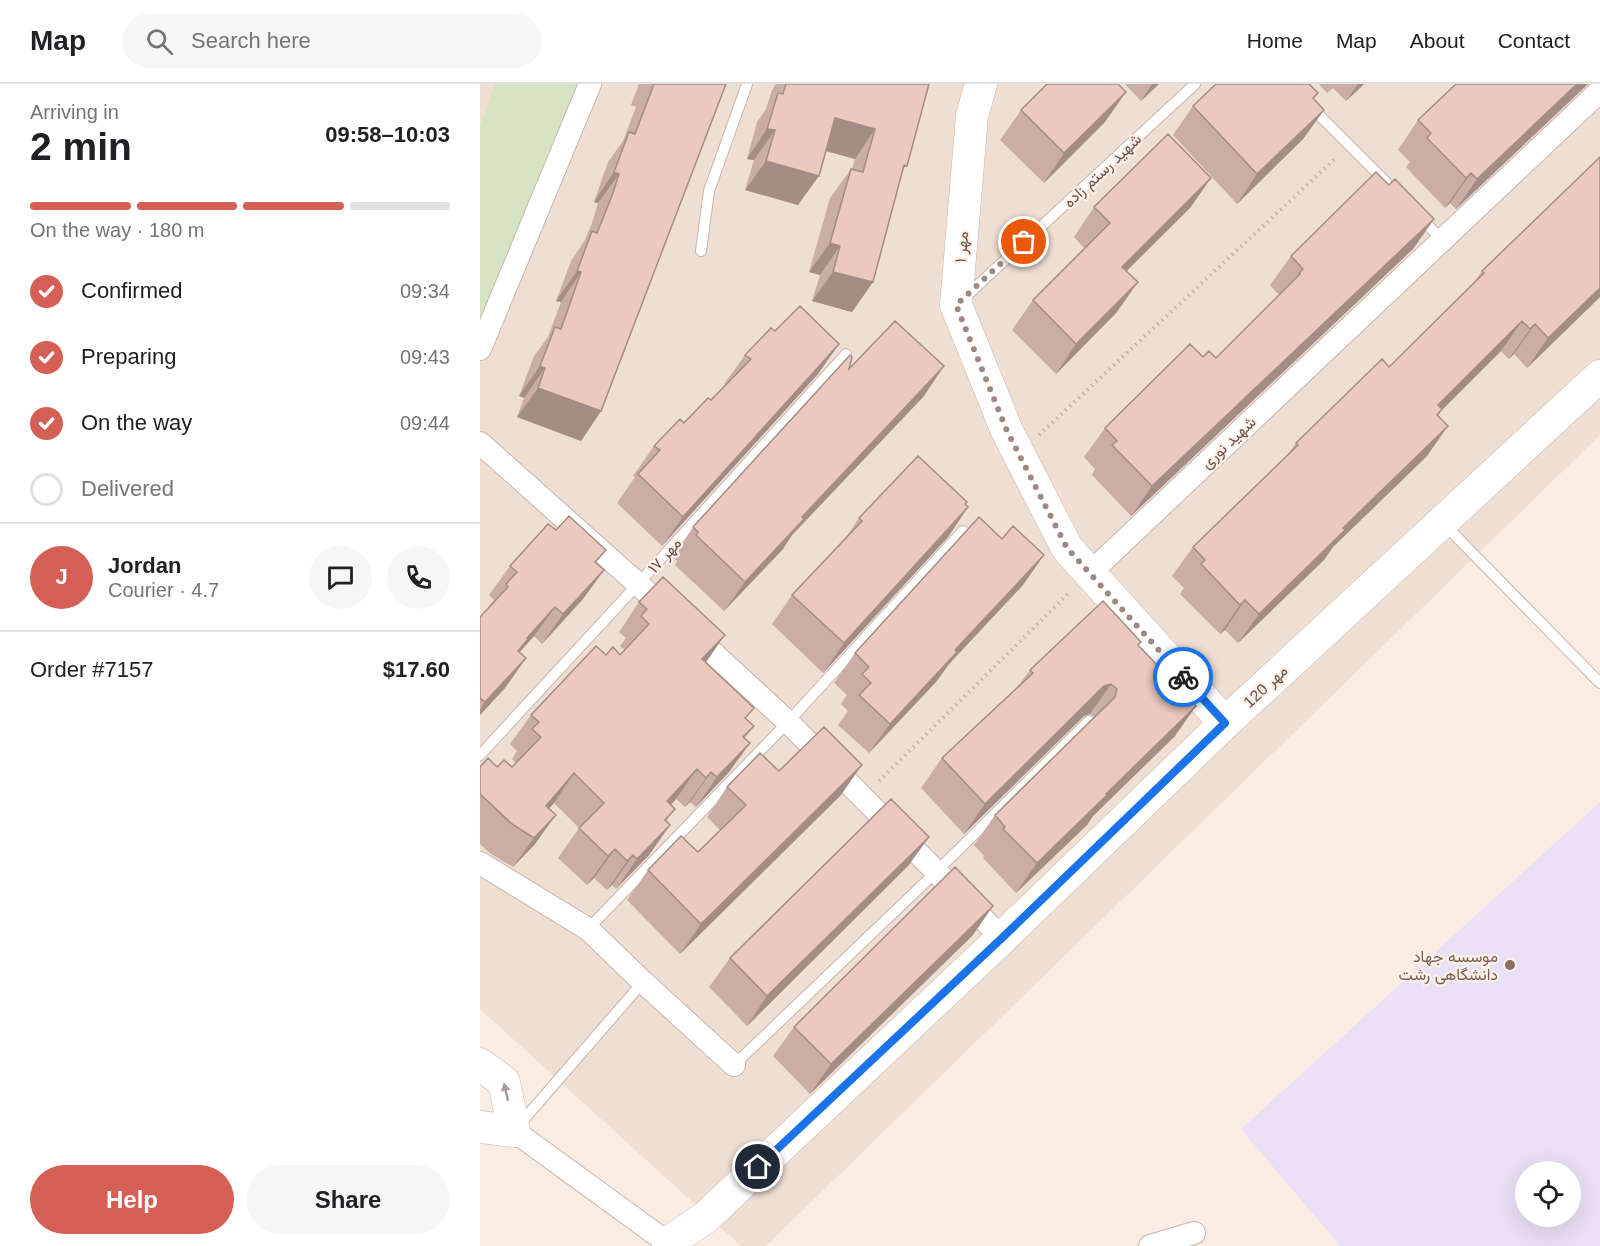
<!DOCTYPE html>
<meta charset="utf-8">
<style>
:root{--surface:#fff;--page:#f6f6f6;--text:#202124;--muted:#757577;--line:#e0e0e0;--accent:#d55f55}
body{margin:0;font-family:Helvetica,Vazirmatn,sans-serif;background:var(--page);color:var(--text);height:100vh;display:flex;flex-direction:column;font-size:22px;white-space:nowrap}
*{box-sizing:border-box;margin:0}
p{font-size:20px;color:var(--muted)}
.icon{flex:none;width:33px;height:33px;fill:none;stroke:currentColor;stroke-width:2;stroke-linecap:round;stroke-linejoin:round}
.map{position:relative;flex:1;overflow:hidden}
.details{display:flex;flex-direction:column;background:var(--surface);width:480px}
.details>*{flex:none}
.controls{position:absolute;left:1035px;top:1077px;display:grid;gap:12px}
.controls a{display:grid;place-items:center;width:66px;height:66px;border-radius:50%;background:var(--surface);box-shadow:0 6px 24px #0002;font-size:30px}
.pin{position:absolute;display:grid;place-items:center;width:51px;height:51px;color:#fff;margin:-26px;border:3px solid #fff;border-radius:50%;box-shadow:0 2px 6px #0007}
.courier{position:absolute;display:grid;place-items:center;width:60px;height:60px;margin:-30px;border:4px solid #1a73e8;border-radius:50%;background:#fff;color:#222;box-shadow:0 2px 8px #0007}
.headline em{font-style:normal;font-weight:800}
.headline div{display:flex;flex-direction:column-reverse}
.headline{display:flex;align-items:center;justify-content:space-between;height:102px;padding:0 30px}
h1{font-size:39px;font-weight:800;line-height:45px}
.bar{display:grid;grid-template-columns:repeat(4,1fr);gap:9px 6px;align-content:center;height:72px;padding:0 30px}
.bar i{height:8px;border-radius:4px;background:var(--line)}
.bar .current{background:var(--accent)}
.bar p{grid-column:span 4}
.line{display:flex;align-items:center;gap:15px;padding:0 30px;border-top:2px solid var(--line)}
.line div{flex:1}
.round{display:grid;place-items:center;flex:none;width:63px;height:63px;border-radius:32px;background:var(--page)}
ol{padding:0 30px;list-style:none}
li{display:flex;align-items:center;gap:18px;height:66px}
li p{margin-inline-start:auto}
li .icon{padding:6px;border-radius:50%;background:var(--accent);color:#fff;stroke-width:4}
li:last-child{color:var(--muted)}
li i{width:33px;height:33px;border:3px solid var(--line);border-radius:50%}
.cta{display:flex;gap:12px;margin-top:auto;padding:12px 30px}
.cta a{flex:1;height:69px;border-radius:36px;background:var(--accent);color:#fff;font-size:24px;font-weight:800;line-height:69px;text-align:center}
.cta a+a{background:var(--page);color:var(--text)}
header{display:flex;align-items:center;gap:36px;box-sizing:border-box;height:84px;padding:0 30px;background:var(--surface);border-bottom:2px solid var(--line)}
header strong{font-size:28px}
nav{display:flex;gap:33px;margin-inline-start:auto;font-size:21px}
.search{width:420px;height:54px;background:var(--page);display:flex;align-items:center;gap:15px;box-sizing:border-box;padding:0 21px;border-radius:33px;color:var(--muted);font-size:22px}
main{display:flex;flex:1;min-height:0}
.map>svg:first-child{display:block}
</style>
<header>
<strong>Map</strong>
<div class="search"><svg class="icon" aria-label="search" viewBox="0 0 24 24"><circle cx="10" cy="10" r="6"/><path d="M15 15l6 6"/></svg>Search here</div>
<nav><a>Home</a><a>Map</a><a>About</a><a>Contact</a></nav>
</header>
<main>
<section class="details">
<div class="headline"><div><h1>2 min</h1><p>Arriving in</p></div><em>09:58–10:03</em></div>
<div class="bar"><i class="current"></i><i class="current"></i><i class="current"></i><i></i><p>On the way · 180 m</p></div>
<ol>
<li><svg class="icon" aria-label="check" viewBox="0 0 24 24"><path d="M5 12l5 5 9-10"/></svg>Confirmed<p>09:34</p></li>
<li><svg class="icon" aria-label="check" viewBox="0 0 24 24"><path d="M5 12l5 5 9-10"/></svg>Preparing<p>09:43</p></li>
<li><svg class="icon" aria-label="check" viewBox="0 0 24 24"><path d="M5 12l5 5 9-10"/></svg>On the way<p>09:44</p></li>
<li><i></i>Delivered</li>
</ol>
<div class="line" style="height:108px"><b class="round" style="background:var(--accent);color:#fff">J</b><div><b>Jordan</b><p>Courier · 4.7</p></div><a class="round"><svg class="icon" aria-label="chat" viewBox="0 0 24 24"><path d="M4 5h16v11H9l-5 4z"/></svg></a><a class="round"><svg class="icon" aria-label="phone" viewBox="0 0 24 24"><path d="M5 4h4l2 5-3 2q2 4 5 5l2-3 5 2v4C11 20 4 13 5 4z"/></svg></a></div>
<div class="line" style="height:78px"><div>Order #7157</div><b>$17.60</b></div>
<div class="cta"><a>Help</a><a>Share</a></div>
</section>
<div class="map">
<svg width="1120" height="1162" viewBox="0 0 1120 1162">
<rect width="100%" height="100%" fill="#f9ede3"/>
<path fill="#efded2" d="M0 0H1120V351L286 1162H261L0 925Z"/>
<path fill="#eae0f5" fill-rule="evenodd" d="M1120 718V1162H860L761 1045ZM1046 1088H1090V1132H1046Z"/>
<path fill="#d6e4c3" d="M15 0H98L0 236V42Z"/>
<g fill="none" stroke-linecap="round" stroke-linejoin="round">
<g stroke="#c8b4ab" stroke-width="12">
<path id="lane" d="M830 22 906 98
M940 133 962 156
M221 167 229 107 267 0
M484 214 715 0
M965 441 1120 599
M0 671 158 500 366 270
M108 845 308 638 483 447
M254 981 456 788 609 637
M39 1041 163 898"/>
</g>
<g stroke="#c8b4ab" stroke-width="24">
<path id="street" d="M0 265 110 0
M0 359 158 500 308 638 522 854
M610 489 1120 7
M0 779 108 845 163 898 254 981
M34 1047 192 1162
M670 1162 714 1149"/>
</g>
<g stroke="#cdb5ab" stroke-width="33">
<path id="secondary" d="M501 0 492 32 476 221 527 347 587 464 745 639
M0 980 24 998 34 1047 0 1043
M188 1159 226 1133 522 854 745 639 1120 292"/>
</g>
<path stroke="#cfaca1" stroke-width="4" stroke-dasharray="1.5 4.5" stroke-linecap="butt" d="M559 351 856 74
M399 697 590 508"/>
<use href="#lane" stroke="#fff" stroke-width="10"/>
<use href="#street" stroke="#fff" stroke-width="22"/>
<use href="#secondary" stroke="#fff" stroke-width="32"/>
</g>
<path fill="#caada3" d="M159 0H246L121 327 101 357 37 333 44 314 39 312 54 272 68 253 81 218 76 217 91 177 105 156 112 139 118 119 114 118 128 78 143 57 156 23 151 21Z
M296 0H449L422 90 393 198 372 228 332 217 340 191 329 188 350 114 371 85H372L375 75 346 67 318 121 265 106 274 76 267 75 277 38 286 25 292 6Z
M645 0H679L661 17Z
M839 0H884L866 17 853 4 847 9Z
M1108 0 976 125 970 119 965 124 926 83 930 78 918 66 938 36Z
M838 9 834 15 844 26 823 55 757 120 693 51 713 22Z
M541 26 625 38 564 99 520 56Z
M1120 73V213L1047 284 1034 270 1029 275 1021 267 960 328 958 332 947 372 853 463 844 476 758 559 745 546 740 550 700 510 704 504 692 492 713 463 807 372 816 359 909 283 995 197 1002 187Z
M731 94 710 124 647 187 637 228 576 290 532 246 553 216 605 165 594 153 614 123Z
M909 101 954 135 933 165 651 432 612 391 615 385 604 373 625 344 723 273 736 274 799 211 790 201 811 172Z
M265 271 338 290 182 462 137 419 155 393 153 392 174 362 231 316 246 301 244 300Z
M369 285 444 312 312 451 303 465 244 527 195 481 197 477 193 473 213 443Z
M486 420 488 423 468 453 343 589 292 540 312 511 366 454 379 434Z
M76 446 124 486 103 515 62 560 54 552 40 568 46 574 25 604 0 631V533L14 516 9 511 30 482Z
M543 501 469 580 456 598 389 669 358 641 368 627 361 620 367 611 354 599 375 569Z
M159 518 226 578 266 635 274 642 265 654 270 659 249 688 216 723 210 718 205 723 196 715 191 721 187 738 190 741 169 771 136 805 132 801 127 806 114 794 107 801 78 774 99 744 74 719 69 724 55 760 33 783 11 770 0 760V683H32L36 679 32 675 37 667 30 660 51 631 126 571H140L145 566 140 562 146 554 139 548Z
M661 558 658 562 695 652 613 732 607 741 536 809 503 774 504 772 494 761 515 731 614 633 610 630 604 632 484 750 441 704 462 674 536 605 550 586Z
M299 687 361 711 200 870 147 816 168 786 218 768 240 746 227 733 247 703Z
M449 753 428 782 267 942 229 903 250 874Z
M493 851 330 1010 293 972 314 943Z"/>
<path fill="#a48d85" d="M672 0H679L661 17Z
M878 0H884L866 17Z
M1097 0H1108L976 125 997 95Z
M646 8 625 38 564 99 584 69Z
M844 26 823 55 757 120 777 90Z
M355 34 395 45 375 75 335 64Z
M287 45 295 46 274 76 267 75Z
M286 77 339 92 318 121 265 106Z
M134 88 139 90 118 119 114 118Z
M991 89 970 119 965 124 986 94Z
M731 94 710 124 621 212 642 183Z
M954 135 933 165 651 432 672 402Z
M350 159 360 162 340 191 329 188Z
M97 187 101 188 81 218 76 217Z
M353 188 393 198 372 228 332 217Z
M658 198 637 228 576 290 596 260Z
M1120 204V213L1047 284 1068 254Z
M1042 237 1021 267 960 328 941 355 958 321Z
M1055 240 1034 270 1029 275 1050 245Z
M359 260 338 290 182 462 203 433Z
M60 282 65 284 44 314 39 312Z
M464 282 444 312 312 451 303 465 244 527 265 498 322 433Z
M58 304 121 327 101 357 37 333Z
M968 342 947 372 853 463 844 476 758 559 779 530 863 444Z
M488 423 468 453 343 589 364 559Z
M564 471 543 501 469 580 456 598 389 669 410 640 475 566Z
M124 486 103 515 62 560 83 530Z
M765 516 745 546 740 550 760 521Z
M75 523 54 552 36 572 17 596 47 554Z
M245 551 224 581 222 575Z
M46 574 25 604 0 631V626L5 618Z
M631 600 610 630 604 632 484 750 505 720 624 602Z
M716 622 695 652 613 732 607 741 536 809 557 779 626 710Z
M270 659 249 688 216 723 237 693Z
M382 681 361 711 200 870 221 840Z
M217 685 196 715 166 747 187 717Z
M231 688 210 718 205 723 226 694Z
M94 689 74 719 45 752 66 722Z
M76 731 55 760 33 783 54 754Z
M190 741 169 771 136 805 157 775Z
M449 753 428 782 267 942 287 912Z
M135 765 114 794 107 801 128 772Z
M153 771 132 801 127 806 147 777Z
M513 822 493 851 330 1010 351 980Z"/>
<path fill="#ebc9be" stroke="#a48d85" stroke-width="1.5" d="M174 0H246L121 327 58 304 65 284 60 282 75 243 81 245 101 188 97 187 112 147 117 149 133 109 139 90 134 88 149 48 155 50Z
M306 0H449L427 82 424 81 393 198 353 188 360 162 350 159 371 85 383 88 395 45 355 34 339 92 286 77 295 46 287 45 298 9 303 10Z
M567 0H638L646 8 584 69 541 26Z
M736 0H829L838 9 833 14 844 26 777 90 713 22Z
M976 0H1097L997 95 991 89 986 94 947 54 951 49 938 36Z
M688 50 731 94 642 183 658 198 596 260 553 216 630 139 614 123Z
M1120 73V204L1068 254 1055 240 1050 245 1042 237 958 321 962 325 957 331 968 342 863 444 865 446 779 530 765 516 760 521 721 480 725 476 713 463 818 361 816 359 902 275 909 283 1004 189 1002 187Z
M896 88 909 101 915 95 954 135 672 402 632 361 637 357 625 344 710 260 723 273 729 267 736 274 820 190 819 189 823 185 811 172Z
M320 222 359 260 203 433 158 390 180 366 174 362 200 335 204 339 228 314 231 316 271 275 265 271 291 244 295 247Z
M415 237 464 282 322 433 324 435 265 498 216 451 218 448 213 443 370 271 372 273 369 285Z
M438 372 487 418 485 420 488 423 364 559 312 511 382 437 379 434Z
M89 432 126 466 115 478 124 486 83 530 75 523 47 554 48 555 38 567 46 574 5 618 0 614V533L28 503 26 500 37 488 30 482 68 440 76 446Z
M499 433 522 455 533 442 564 471 475 566 477 568 410 640 379 611 391 599 382 590 389 583 375 569Z
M183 493 245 551 222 575 274 624 265 634 274 642 263 653 270 659 237 693 231 688 226 694 217 685 187 717 195 725 185 736 190 741 157 775 153 771 147 777 135 765 128 772 99 744 124 719 94 689 66 722 76 731 54 754 32 740 0 710V683L8 674 17 683 24 676 32 683 61 653 52 645 59 638 51 631 116 562 126 571 133 563 140 571 169 540 161 532 167 525 159 518Z
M623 517 661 558 658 561 716 622 626 710 627 711 557 779 523 745 525 743 515 731 635 613 637 605 631 600 624 602 505 720 462 674 553 589 550 586Z
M344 643 382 681 221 840 168 786 201 752 218 768 266 721 247 703 280 669 299 687Z
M411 715 449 753 287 912 250 874Z
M475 783 513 822 351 980 314 943Z"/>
<defs><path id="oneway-solid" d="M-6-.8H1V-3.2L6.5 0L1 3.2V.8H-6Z" transform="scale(1.5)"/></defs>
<use fill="#a79894" href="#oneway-solid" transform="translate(26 1008) rotate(-103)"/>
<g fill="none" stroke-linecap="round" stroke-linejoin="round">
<path stroke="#9e8981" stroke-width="6" stroke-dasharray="0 10.8" d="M544 158 476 221 527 347 587 464 703 593"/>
<path stroke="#1a73e8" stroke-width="8" d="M278 1083 522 854 745 639 703 593"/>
</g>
<circle fill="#8d6e63" stroke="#fcf1e8" stroke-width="2" cx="1030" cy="881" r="6"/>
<g text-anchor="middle" stroke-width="4.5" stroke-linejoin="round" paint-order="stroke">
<g font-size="16" fill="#6d534c" stroke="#fcf1e8">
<text transform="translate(622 86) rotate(-43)" y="6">شهید رستم زاده</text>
<text transform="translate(481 163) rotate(-85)" y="6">مهر ۱</text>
<text transform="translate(748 358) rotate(-43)" y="6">شهید نوری</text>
<text transform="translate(184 471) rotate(-48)" y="6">مهر ۱۷</text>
<text transform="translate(785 602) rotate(-43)" y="6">مهر 120</text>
</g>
<g font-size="16" fill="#785e54" stroke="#fcf1e8" text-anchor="end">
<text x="1018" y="878">موسسه جهاد<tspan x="1018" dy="18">دانشگاهی رشت</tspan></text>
</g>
</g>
</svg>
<div class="controls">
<a><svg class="icon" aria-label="locate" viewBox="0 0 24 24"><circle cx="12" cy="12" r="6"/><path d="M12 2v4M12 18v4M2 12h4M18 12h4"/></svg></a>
</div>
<div class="pin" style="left:544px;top:158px;background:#ea580c"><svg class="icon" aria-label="bag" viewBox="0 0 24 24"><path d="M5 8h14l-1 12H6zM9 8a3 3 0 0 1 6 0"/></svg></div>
<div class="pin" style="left:278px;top:1083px;background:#1f2937"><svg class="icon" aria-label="home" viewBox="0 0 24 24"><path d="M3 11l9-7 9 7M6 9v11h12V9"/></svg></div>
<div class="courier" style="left:703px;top:593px"><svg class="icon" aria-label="bike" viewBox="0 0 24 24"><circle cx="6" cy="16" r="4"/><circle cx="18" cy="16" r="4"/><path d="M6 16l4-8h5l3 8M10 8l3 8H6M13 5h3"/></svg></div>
</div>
</main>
